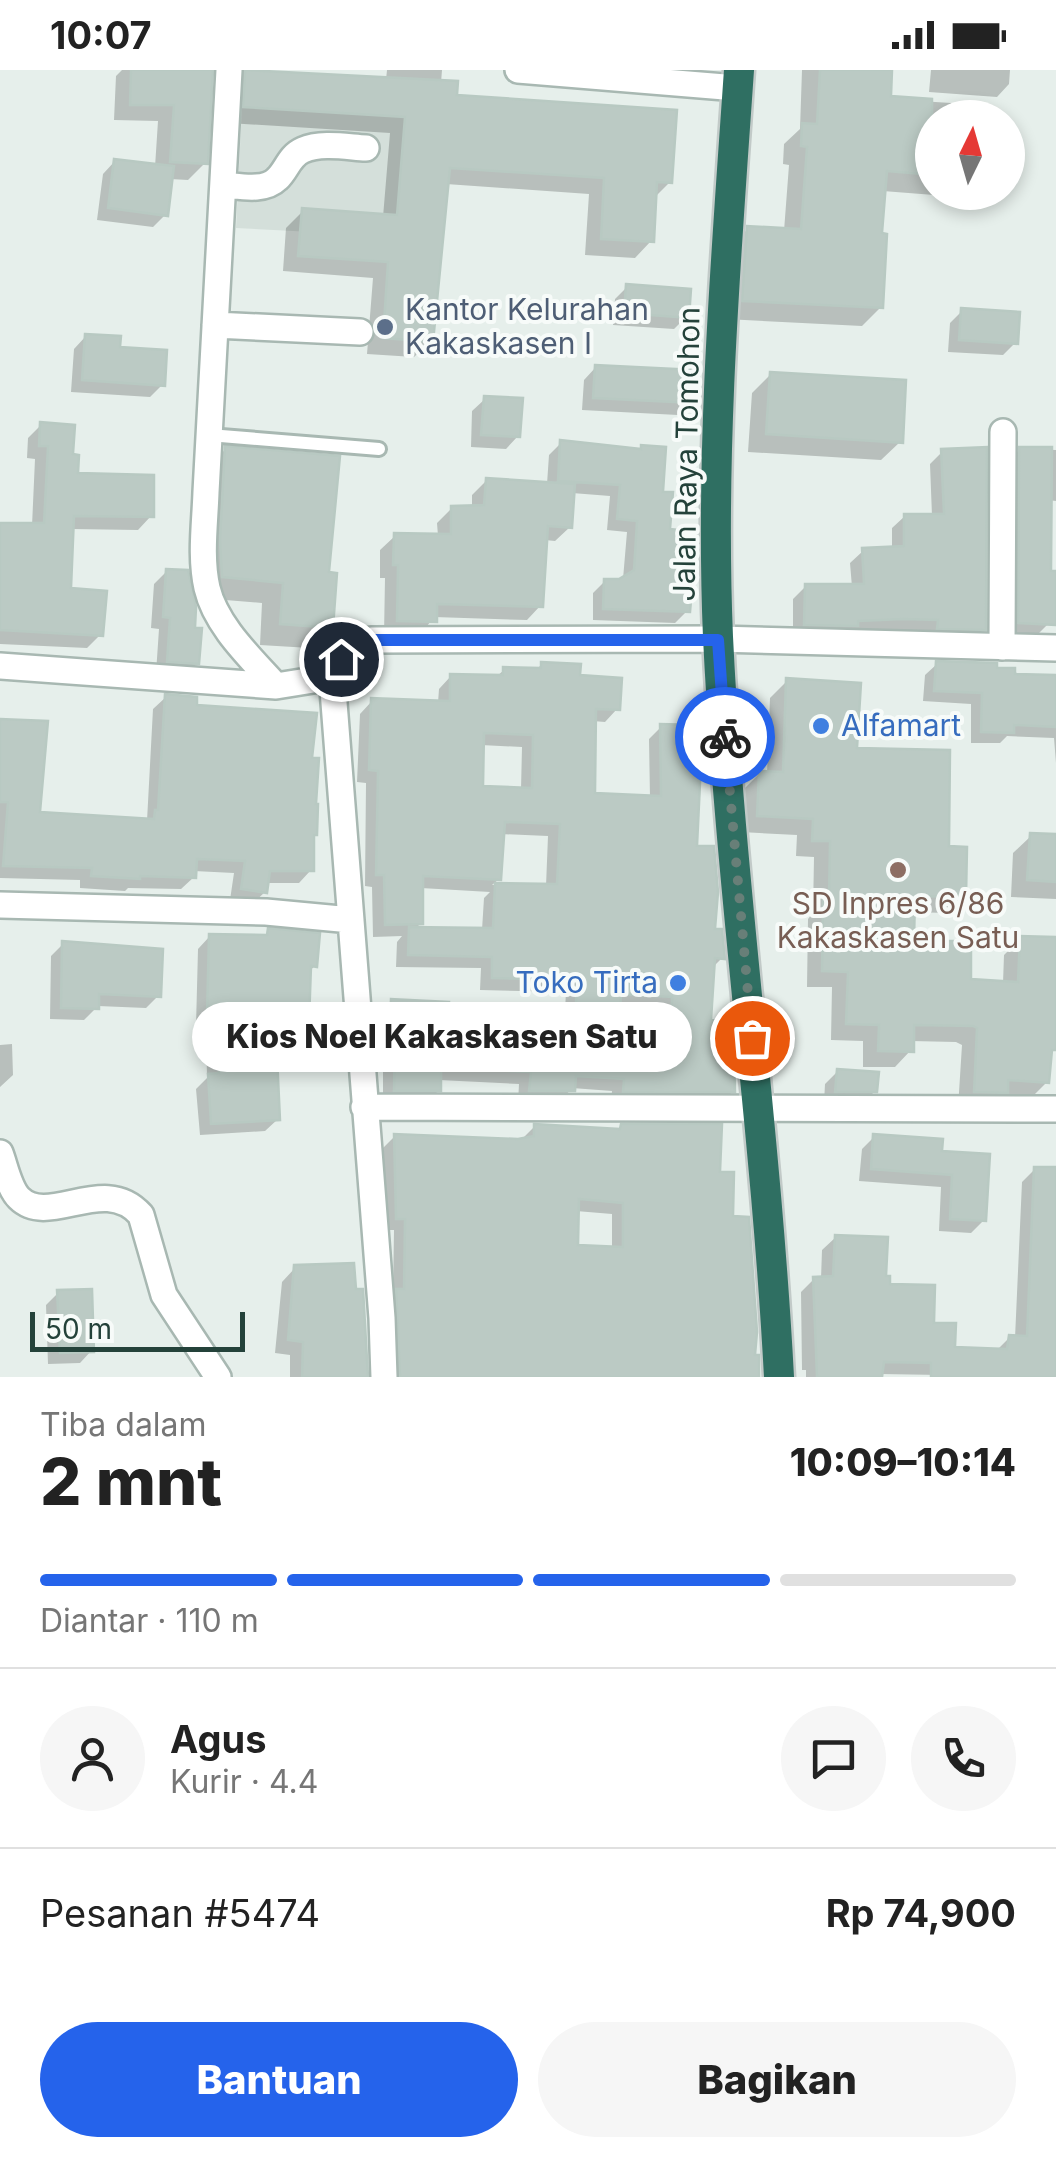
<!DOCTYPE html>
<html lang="id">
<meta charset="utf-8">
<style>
:root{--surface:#fff;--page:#f6f6f6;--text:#222;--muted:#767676;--line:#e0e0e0;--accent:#2563eb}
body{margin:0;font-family:Inter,sans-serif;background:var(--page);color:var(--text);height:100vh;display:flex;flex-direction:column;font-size:38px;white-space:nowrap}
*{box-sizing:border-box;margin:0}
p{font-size:32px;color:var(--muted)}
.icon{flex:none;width:55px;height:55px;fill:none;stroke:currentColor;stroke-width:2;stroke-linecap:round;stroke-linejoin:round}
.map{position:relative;height:1307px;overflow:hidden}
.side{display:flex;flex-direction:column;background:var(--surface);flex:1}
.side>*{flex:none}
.needle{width:65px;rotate:5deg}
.tools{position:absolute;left:915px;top:30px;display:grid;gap:20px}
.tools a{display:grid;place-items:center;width:110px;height:110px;border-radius:50%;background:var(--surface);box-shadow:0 5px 15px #0003;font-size:50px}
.scale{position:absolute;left:30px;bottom:25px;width:215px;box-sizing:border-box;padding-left:10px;border:5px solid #24423a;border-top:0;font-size:28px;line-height:35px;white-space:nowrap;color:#24423a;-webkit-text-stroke:8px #f7fbf9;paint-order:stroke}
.pin{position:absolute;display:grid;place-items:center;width:85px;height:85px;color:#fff;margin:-42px;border:5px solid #fff;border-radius:50%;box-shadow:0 2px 10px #0007}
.courier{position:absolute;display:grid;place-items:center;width:100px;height:100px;margin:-50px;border:8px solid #2563eb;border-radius:50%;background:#fff;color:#222;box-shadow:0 2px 12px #0007}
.bubble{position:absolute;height:70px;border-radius:35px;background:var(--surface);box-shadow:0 5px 15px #0003;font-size:32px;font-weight:800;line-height:70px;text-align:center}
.headline em{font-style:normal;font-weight:800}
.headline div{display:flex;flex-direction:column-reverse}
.headline{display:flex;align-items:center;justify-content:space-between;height:170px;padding:0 40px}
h1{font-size:65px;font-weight:800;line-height:75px}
.bar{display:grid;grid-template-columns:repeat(4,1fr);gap:15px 10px;align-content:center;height:120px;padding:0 40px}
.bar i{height:12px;border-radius:8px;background:var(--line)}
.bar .on{background:var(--accent)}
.bar p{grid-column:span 4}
.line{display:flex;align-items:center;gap:25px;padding:0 40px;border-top:2px solid var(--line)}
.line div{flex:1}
.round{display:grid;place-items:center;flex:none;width:105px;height:105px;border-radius:52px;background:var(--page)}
.action{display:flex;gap:20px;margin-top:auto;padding:20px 40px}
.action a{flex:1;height:115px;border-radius:60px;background:var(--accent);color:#fff;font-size:40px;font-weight:800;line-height:115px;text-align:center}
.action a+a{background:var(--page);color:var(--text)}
.status{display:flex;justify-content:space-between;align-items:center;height:70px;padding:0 50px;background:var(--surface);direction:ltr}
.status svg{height:28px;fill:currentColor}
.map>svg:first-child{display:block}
</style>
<div class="status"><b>10:07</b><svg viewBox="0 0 49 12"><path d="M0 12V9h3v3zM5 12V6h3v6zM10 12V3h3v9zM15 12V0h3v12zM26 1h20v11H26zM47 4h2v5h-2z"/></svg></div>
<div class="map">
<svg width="1056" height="1307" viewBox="0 0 1056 1307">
<rect width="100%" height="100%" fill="#e6efeb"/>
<path fill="#d4dfda" d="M243 17 431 27 424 189 371 165 236 158Z"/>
<path fill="#0003" fill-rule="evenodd" d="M122 0H210L205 93 188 110 170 109 165 145 153 157 97 150 103 104 115 91 155 97 158 51 114 50 116 6Z
M213 0H269L268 3 386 10 387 0H442L441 13 454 27 670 112 654 128 651 171 635 188 585 185 589 124 446 114 431 271 414 287 367 284 373 208 283 201 286 158 303 141 383 147 390 63 228 53 222 3Z
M802 0H890L888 29 951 33 950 48H932V122H977L972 128 883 121 879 166 881 237 862 256 725 249 729 177 748 159 784 161 789 95 783 94 784 74 800 59Z
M931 0H1010L1009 14 997 27 929 22Z
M627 217 687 246 674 259 613 255 615 229Z
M962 241 1015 273 1003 285 948 282 950 253Z
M86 266 118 279 162 315 150 327 71 322 74 279Z
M596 297 691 332 678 345 582 340 584 310Z
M771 304 900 372 881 390 748 382 752 323Z
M485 329 518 366 506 379 471 377 472 341Z
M41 355 70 387 76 406 151 446 138 460 71 459 69 520 101 564 87 578 0 574V455L32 456 35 389 27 388 28 368Z
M561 373 639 381 642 378 660 424 687 541 675 553 593 550V523L605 511 623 509 627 462 607 460 610 426 572 423 570 457 555 471 545 470 541 535 527 550 434 547 420 565H384L385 508H380V480L395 466H438L437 453 452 438H472V425L487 410 547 414 549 385Z
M226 379 326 505 331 557 310 578 260 575 262 533 201 528 204 400Z
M1020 379 1056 380V431L1048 430V554L1033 569 1004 567 1005 395Z
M942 382 983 559 971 571 926 570V562L889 560 793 566V529L806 516 852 517 850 493 863 481 892 479V458L905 446H932L930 394Z
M167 501 197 593 185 605 156 603 159 559 151 558 154 514Z
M542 594 578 607 617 639 605 652 593 651 592 725 650 728 649 669 661 657 694 778 712 861 722 888 712 898 708 953 724 988 733 1021 720 1034 611 1033 612 1021 572 1018 559 1033H518L519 1014 439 1010V1020L426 1033 383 1032V971H378L380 944 392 932 445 963 563 977 566 922 480 920 481 898 396 897 397 872 402 866 373 867 372 817 365 816 366 713 357 712 360 644 372 631 438 633 439 619 451 606 496 607 504 600H536ZM481 675 522 677 521 720 480 719ZM501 764 548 766 546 816 492 815 499 809ZM421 818 490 822 484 828 482 860 415 859 421 853ZM618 936 660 939 658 981 619 978 616 974Z
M937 594 994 600 1056 632V693L1054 668 1007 666 1000 673H971V634L923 631 925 605Z
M787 611 946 779 963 826 946 843 912 842V873L968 911 1003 913 1004 885 1021 868 1056 870 1047 1012 1030 1029 958 1038 962 975 956 972 911 971V980L895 997H863V971L831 970 832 917H807L808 849 813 843 814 787 796 786 797 765 741 762 743 720 760 703 767 704 770 628Z
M166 627 310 690 311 800 299 813H266L265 822 252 834 230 830 234 803 194 801V807L181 819 128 818 125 821 80 818V810L0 808V651L38 744 147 751 153 639Z
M1031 766 1056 767V829L1011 827 1013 783Z
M269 861 315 896 308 902 306 951 295 963V985L282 998H275L278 1049 265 1061 200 1065 196 1019 207 1008 206 956H196L198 879 210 866 262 868Z
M64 873 158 926 146 938 98 936 84 950 50 949 51 886Z
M12 974 13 1005 0 1017V975Z
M838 1001 875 1021 862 1034 824 1033 825 1014Z
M535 1056 617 1062 622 1056 718 1104 731 1148 757 1307H387L385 1233 393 1225 394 1160H385L383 1078 395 1066 495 1072 522 1069ZM576 1141 612 1144V1179L575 1177Z
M874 1067 939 1084 984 1150 971 1163 939 1161 941 1117 859 1111 862 1079Z
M1035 1099 1056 1100V1307L880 1304V1307H806V1300H802L801 1222 814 1209H821L822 1180 836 1167 884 1208 952 1280 996 1281 1010 1267 1015 1268 1022 1112Z
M295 1198 365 1307H290V1285L275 1283 282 1212Z
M58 1223 92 1280 80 1293 48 1294 46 1235Z"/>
<path fill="#bbcac4" stroke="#b8c9c2" stroke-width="2.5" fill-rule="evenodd" d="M131 0H213L208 94 170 92 174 35H130Z
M245 0 458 11 457 25 677 40 672 113 657 112 654 172 601 169 604 108 450 98 433 272 383 268 388 192 298 186 302 138 397 145 405 47 243 37Z
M820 0H892L891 26 932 29V105L887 101 882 163 887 164 883 238 742 231 747 156 801 159 807 77 801 76 802 53 817 54Z
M114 89 174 96 168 146 108 138Z
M626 214 691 219 689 248 624 243Z
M961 238 1020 242 1018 274 959 270Z
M85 264 121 266 120 277 167 280 165 316 82 310Z
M595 295 695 300 693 333 593 328Z
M770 302 906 310 903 373 766 364Z
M484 326 523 328 520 367 481 365Z
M40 352 75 355 73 384 79 385 78 403 154 405V447L74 446 71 518 107 521 103 566 0 560V453H44L48 376H39Z
M560 370 641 379V375L666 377 663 422H673L670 459 697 462 690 542 603 539 604 509H619L634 500 637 451 617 449 620 415 558 411Z
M225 376 340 386 329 502 337 503 333 558 280 554 283 513 222 507 220 470Z
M987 377 986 560 937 559 938 550 903 549 858 551V556L804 555 805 514H864L862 478 904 476V444H944L941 379Z
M1019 377H1052L1051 501H1056V555L1018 553Z
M486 408 575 414 572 458 548 456 543 537 437 534V552L397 551 398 495H393L394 463 451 464V436L484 435Z
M166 499 188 500 196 537 195 558H202L199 594 167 592 170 548 163 547Z
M936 591 997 593V598H1015V604L1056 605V657L1014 655V663L981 662 982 623 934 621Z
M541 592 581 594 580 605 622 608 620 640 596 639 595 723 661 726 660 654 698 655 701 692 697 776H714L718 822 715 859H722L725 889 715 888 711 950 728 951 727 986H734L735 1022H623L624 1009 576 1006 575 1021H529L531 1002 441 998V1021H394L395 959H390L391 929 449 932 448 961 525 964V971L574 976 577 910 492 908V887L408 885 409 857 493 858 495 813 557 814 560 754 505 752 501 810 423 806V854L385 855 384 805H376L378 701 369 700 371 628 450 631V604L503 605V597L541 598ZM484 663 533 665 532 718 483 716ZM621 924 672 927 670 979 621 976 618 973Z
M786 608 861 613 857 678 950 680 949 776 967 777 966 827 915 826 914 871H971V909L1018 912 1020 866 1056 867V980H1052L1049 1013 1008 1010V1023L974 1022 977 958 973 956 914 955V982L878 981 879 955 846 954 848 902 822 901 823 830H829L830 771H812L813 749 757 746 759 701 783 702Z
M165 624 197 627V635L317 643 312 688H319L316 734H318L317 765H314V801H270L267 823 241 819 245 791 197 789 196 808 140 806V809L91 806 92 798 3 796 8 732H0V649L48 651 40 742 154 749 155 740H158Z
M1030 763 1056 764V812L1027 810Z
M268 858 320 863 317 897 311 896 309 952H298L297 986H277L280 1050 211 1054 208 1004 219 1003 217 945 207 944 209 864 267 865Z
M62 871 163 879 161 927 99 924V939L61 938Z
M837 999 879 1002 877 1022H835Z
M534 1054 620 1059 621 1054H722L720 1102H734L733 1146 749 1147 757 1262 755 1285H759V1307H400L396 1219H404L405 1149H396L394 1064 518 1069 534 1066ZM579 1129 623 1133V1177L578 1175Z
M873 1064 943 1069 942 1081 990 1084 986 1151 950 1149 952 1105 871 1099Z
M1034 1097H1056V1307H931V1293L884 1292 882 1307H817L813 1207 833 1206 835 1165 888 1167 886 1206H890V1214L935 1215 934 1253H956L955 1277 1007 1279 1009 1265 1027 1266Z
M354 1193 356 1219H363L368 1307H302L303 1272 288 1270 294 1195Z
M92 1219 94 1282 60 1283 57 1220Z"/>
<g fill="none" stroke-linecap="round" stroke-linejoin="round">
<g stroke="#a8b8b2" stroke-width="18">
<path id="lane" d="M209 365 379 379"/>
</g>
<g stroke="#a8b8b2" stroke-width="30">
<path id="street" d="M229 0 206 422C205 453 200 487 207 518 216 556 251 588 276 616L332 607
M518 0 737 18
M223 115C239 116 264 122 277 109 287 100 289 86 303 80 321 72 347 77 366 78
M215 255 360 262
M1002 577 1003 362
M0 596 276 616
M0 835 266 842 351 850
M364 1037 1056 1039
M0 1083C5 1096 9 1118 19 1128 49 1158 104 1103 141 1145L164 1225 218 1307
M384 1307 382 1248 332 607C342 586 349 576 371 570L718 569 1056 578"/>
</g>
<g stroke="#c2cac8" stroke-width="35">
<path id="highway" d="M739 0C726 188 710 379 718 567 730 815 766 1060 779 1307"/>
</g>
<use href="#lane" stroke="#fff" stroke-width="12"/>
<use href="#street" stroke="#fff" stroke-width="25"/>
<use href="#highway" stroke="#2f6f62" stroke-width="30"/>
</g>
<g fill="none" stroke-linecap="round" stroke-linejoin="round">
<path stroke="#687f78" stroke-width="10" stroke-dasharray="0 18" d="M725 667 752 968"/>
<path stroke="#2563eb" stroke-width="12" d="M341 589 354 574 371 570H718L725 667"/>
</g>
<circle fill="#5c6f8a" stroke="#f7fbf9" stroke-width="4" cx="385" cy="257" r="10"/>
<g fill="#3f7fe0" stroke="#f7fbf9" stroke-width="4">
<circle cx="821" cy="656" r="10"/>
<circle cx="678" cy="913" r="10"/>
</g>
<circle fill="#8d6e63" stroke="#f7fbf9" stroke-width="4" cx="898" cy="800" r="10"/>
<g text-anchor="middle" stroke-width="8" stroke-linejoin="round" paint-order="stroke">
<g font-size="30" fill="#4e5e75" stroke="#f7fbf9" text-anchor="start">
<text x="405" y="250">Kantor Kelurahan<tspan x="405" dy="34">Kakaskasen I</tspan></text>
</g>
<g font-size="30" fill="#24423a" stroke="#f7fbf9">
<text transform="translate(687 384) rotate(-89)" y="10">Jalan Raya Tomohon</text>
</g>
<g font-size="30" fill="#366cbe" stroke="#f7fbf9" text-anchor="start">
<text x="841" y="666">Alfamart</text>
<text x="658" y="923" text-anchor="end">Toko Tirta</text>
</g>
<g font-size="30" fill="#785e54" stroke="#f7fbf9">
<text x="898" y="844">SD Inpres 6/86<tspan x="898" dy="34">Kakaskasen Satu</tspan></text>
</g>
</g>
</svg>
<div class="tools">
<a><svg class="needle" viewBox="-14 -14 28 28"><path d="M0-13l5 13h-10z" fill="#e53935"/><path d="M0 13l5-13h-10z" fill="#767676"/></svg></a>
</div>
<div class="scale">50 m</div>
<div class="pin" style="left:752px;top:968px;background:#ea580c"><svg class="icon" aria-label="bag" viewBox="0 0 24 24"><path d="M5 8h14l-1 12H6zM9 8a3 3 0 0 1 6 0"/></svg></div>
<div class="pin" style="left:341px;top:589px;background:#1f2937"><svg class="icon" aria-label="home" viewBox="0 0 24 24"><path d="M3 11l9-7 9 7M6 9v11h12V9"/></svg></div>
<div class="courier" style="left:725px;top:667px"><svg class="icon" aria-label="bike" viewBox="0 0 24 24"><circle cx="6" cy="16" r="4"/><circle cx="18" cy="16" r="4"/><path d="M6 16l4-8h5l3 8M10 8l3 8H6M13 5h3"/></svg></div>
<div class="bubble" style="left:192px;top:932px;width:500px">Kios Noel Kakaskasen Satu</div>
</div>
<section class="side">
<div class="headline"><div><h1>2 mnt</h1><p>Tiba dalam</p></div><em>10:09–10:14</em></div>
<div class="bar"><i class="on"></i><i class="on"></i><i class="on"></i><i></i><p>Diantar · 110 m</p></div>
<div class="line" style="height:180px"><a class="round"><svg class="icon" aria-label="person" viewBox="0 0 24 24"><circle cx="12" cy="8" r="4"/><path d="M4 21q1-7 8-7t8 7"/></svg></a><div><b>Agus</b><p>Kurir · 4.4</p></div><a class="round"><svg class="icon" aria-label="chat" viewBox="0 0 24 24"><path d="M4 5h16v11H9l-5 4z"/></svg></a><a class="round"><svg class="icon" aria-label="phone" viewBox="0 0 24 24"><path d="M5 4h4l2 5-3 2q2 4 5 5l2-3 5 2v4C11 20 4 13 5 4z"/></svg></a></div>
<div class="line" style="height:130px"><div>Pesanan #5474</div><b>Rp 74,900</b></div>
<div class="action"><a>Bantuan</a><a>Bagikan</a></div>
</section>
